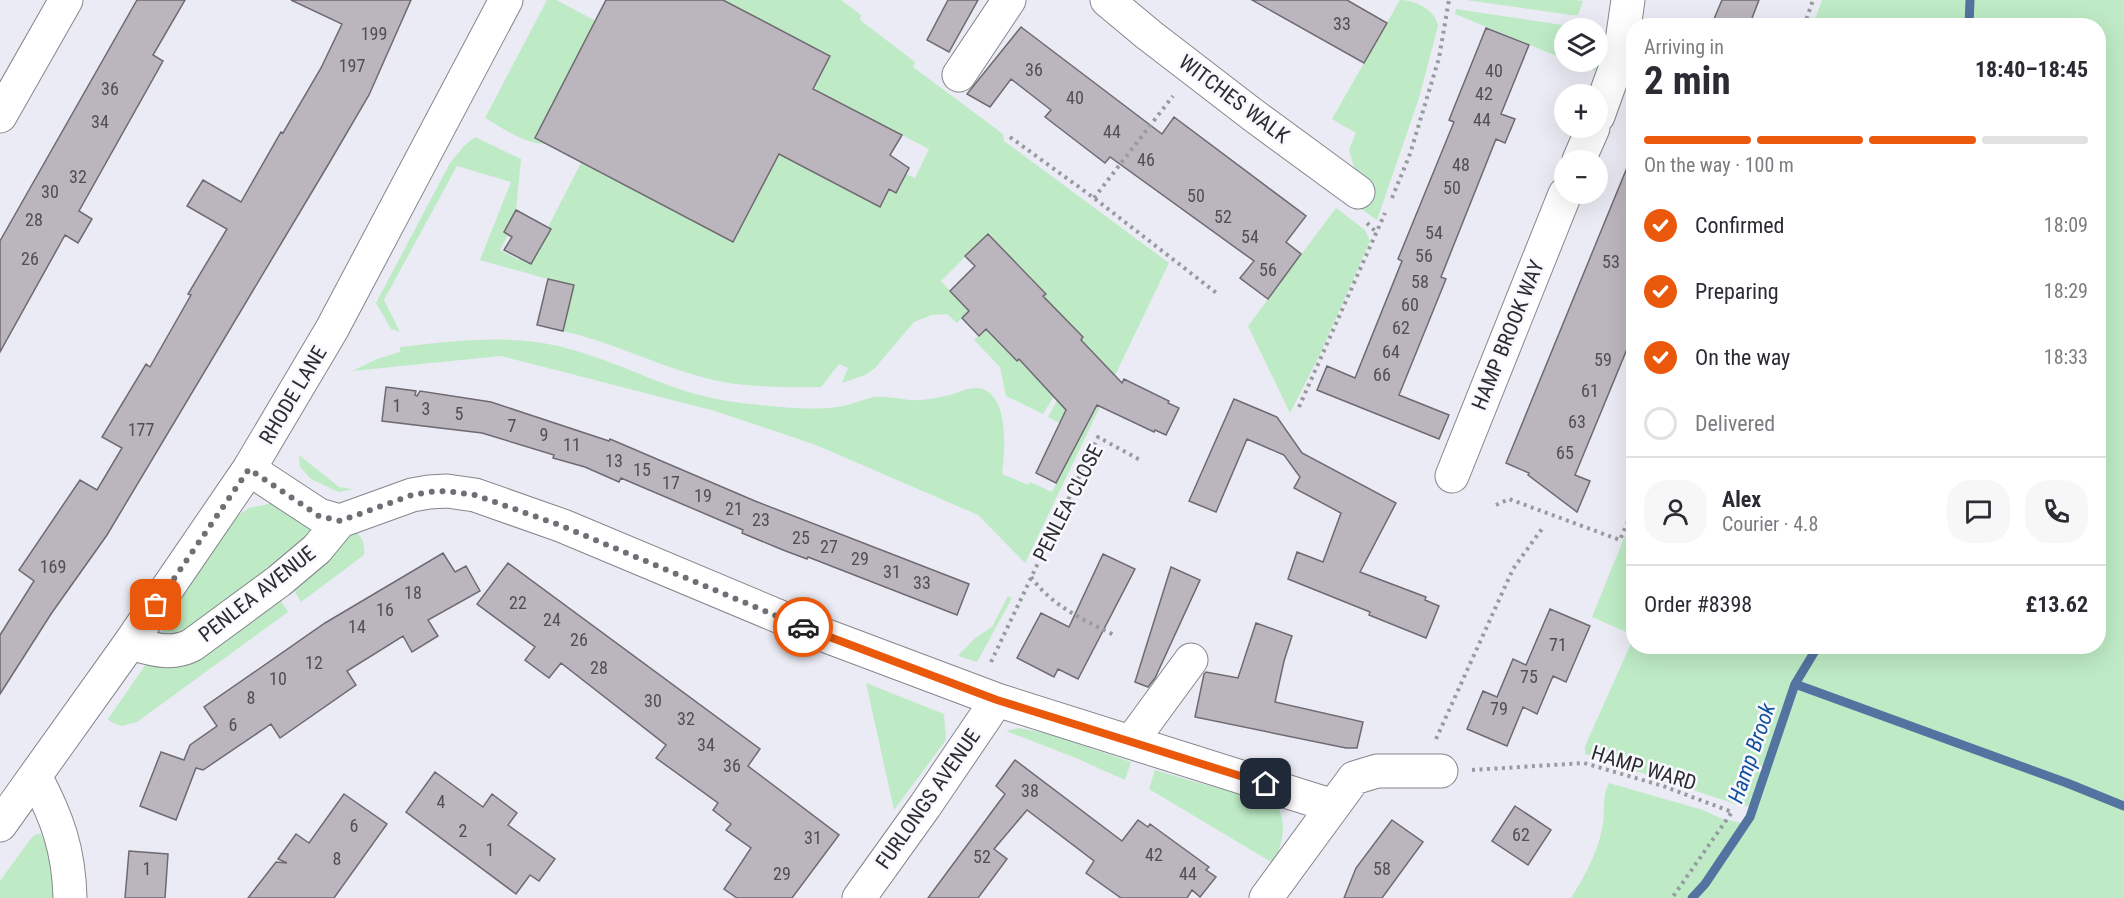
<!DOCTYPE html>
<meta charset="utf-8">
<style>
:root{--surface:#fff;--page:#f7f7f7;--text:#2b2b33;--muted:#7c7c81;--line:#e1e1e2;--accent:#ea580c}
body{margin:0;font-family:"Roboto Condensed",sans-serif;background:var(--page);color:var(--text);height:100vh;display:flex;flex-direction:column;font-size:22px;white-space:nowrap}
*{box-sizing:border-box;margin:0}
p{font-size:20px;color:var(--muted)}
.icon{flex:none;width:33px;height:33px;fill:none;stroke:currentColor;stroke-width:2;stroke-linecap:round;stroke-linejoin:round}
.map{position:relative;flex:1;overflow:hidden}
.details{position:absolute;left:1626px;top:18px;width:480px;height:636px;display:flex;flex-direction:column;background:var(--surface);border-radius:24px;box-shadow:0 6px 24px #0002}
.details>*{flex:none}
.buttons{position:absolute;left:1554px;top:18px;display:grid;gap:12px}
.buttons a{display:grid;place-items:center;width:54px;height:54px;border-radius:50%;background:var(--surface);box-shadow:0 6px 24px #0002;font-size:30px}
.pin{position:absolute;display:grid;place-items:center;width:51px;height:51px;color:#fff;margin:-26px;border-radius:12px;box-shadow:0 3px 9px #0006}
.courier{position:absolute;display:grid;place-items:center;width:60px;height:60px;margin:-30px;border:4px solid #ea580c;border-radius:50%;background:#fff;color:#222;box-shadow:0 2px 8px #0007}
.headline em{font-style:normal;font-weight:700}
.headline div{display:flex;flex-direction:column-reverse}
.headline{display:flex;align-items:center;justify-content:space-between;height:102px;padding:0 18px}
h1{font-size:39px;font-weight:700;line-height:45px}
.bar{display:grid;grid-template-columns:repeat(4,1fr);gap:9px 6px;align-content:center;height:72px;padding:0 18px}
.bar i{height:8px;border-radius:4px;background:var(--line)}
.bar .current{background:var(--accent)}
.bar p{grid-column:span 4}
.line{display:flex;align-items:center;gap:15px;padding:0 18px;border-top:2px solid var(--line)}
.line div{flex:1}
.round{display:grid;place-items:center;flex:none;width:63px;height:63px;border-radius:24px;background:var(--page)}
ol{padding:0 18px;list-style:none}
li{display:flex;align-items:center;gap:18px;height:66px}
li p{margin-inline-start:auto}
li .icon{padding:6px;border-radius:50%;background:var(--accent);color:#fff;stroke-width:4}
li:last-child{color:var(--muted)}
li i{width:33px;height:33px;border:3px solid var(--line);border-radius:50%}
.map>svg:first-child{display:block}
</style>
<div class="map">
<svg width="2124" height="898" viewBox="0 0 2124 898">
<rect width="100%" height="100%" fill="#eaebf4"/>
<path fill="#beebc5" d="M547 0H556L596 21 535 138 546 144C524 144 503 128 485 118Z
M723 0H841L861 15 860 20 915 62 913 67 1003 134 1004 141 1169 263 1025 563 978 515 816 445 715 411 501 356 352 371 377 359 400 352V347C453 341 506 334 558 346 601 356 641 376 682 390 717 402 757 405 794 408 810 409 828 409 843 406 854 404 864 399 874 397 886 396 898 399 910 400 922 401 934 398 946 396 958 394 973 384 985 390 1009 401 1005 453 1002 474L1028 485 1030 482 1052 492 1081 434 1048 417 1059 397 1083 337 1043 296 1045 294 988 234 941 281 969 311 957 323 947 314 932 315 914 322 875 368 865 375 842 383 848 368 839 364 821 387C780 387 738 388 698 376 652 363 609 341 563 331L548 279 480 260 511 182 457 166 384 300 400 332 391 329 376 303 450 163 464 146 475 137 521 159 516 210 504 232 508 235 500 250 519 260 528 245 539 250 551 229 548 227 581 163 733 242 791 131 790 160 879 206 889 189 896 193 906 174 915 178 929 149 824 95 807 100 830 55Z
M1400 0C1415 0 1436 10 1438 26L1419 98 1377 220 1357 206 1355 170 1349 150 1356 133 1332 119Z
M1466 0H1576L1583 1 1578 15H1571Z
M1822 0H2124V898H1571C1584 877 1597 854 1602 829 1606 814 1601 797 1609 783L1703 810 1720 818 1746 824 1750 817 1753 807 1735 804 1585 754V746L1633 639 1634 646H2098V26L1813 25Z
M1456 9 1583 28H1564V59L1455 14Z
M1598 48 1601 49 1596 71 1571 62H1598Z
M1336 208 1365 230 1370 241 1320 354 1290 413 1248 326Z
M986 329 1017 361 1019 359 1038 380 1056 393 1043 414 1006 396 1000 367 974 340Z
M299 455 339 487 353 489 339 492 311 479 300 467Z
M273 503 307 524 311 531 310 541 193 637 163 635V624L236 517 249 508Z
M1633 516V635L1592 617Z
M357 532C363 540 365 545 364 555L301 602 289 581 349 535Z
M1008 596 1012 598 977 662 958 656 975 638 992 627Z
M279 598 288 612 137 722 122 726 111 722 108 719 146 664Z
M866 683 944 714 946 740 894 810Z
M1019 728 1049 734 1131 762 1125 780 1076 758 1006 731Z
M1155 770C1178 777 1201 784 1224 789 1239 792 1261 792 1273 802 1290 816 1282 848 1273 863L1149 789Z
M37 834H41L50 856 54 898H0V881L32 837Z"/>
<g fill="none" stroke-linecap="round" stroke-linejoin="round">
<path stroke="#5374a0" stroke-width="9" d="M1969 26 1970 0
M1795 684 2067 783 2124 806
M1692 898 1705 884 1750 817 1795 684 1818 646"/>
</g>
<path fill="#bbb5bd" stroke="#6f6a71" stroke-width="1.5" d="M137 0H185L153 55 163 61 79 211 92 219 78 243 65 235 0 352V241Z
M291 0H411L369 95 328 165 107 535 51 614 0 694V635L34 581 19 570 80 480 97 490 122 448 102 437 146 364 150 367 191 295 188 294 227 229 187 206 203 180 241 202 281 132 283 133 321 68 342 24Z
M606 0H723L830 56 813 89 902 135 890 155 909 168 896 193 889 189 880 207 779 154 733 242 535 138Z
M948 0H978L949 52 927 40Z
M1252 0H1347L1387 23 1364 63Z
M1722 0H1759L1749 26H1711Z
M1021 27 1162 134 1174 117 1306 216 1286 242 1301 254 1268 299 1240 278 1254 261 1110 157 1105 163 1045 117 1051 110 1011 79 990 107 967 94Z
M1486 28 1529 45 1501 114 1515 119 1505 143 1496 139 1441 277 1446 279 1399 395 1449 415 1439 439 1317 390 1327 366 1355 378 1402 261 1398 259 1454 122 1449 120Z
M1633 153 1634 332 1575 475 1590 481 1577 512 1528 475 1529 473 1506 463Z
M516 210 551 229 531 264 504 250 512 237 504 232Z
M988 234 1046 294 1043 296 1083 337 1081 340 1122 383 1124 379 1169 401 1168 403 1179 408 1166 435 1155 430 1154 432 1097 405 1056 483 1036 473 1066 410 1019 359 1017 361 986 329 979 336 962 318 969 311 950 291 975 266 965 256Z
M548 279 574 285 563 331 537 325Z
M386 387 416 391 415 395 417 396 420 391 491 402 609 441 610 439 755 501 969 584 957 615 808 557 807 559 783 550 742 533 743 530 621 478 619 482 585 467 553 458 554 455 482 433 382 421Z
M1234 399 1277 417 1302 453 1396 503 1360 572 1426 597 1425 600 1439 606 1426 638 1369 615 1370 612 1288 579 1297 552 1323 562 1341 513 1294 488 1300 477 1284 455 1247 439 1216 512 1189 501Z
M443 553 455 572 466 566 480 591 428 620 438 636 412 652 403 636 347 671 356 685 280 738 271 724 203 770 196 768 176 820 140 806 161 752 184 760 190 745 217 726 204 707 325 623Z
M1103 554 1135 569 1078 679 1058 669 1054 677 1017 658 1041 613 1069 627Z
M508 563 760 749 748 766 839 835 792 898H737L724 889 751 848 726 830 731 824 713 810 718 803 656 758 666 745 561 663 549 678 525 660 535 647 477 604Z
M1171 567 1200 580 1155 678 1148 687 1135 682Z
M1550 609 1590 626 1566 682 1553 676 1537 714 1523 707 1507 746 1467 729 1483 691 1497 697 1513 659 1526 665Z
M1256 623 1292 636 1284 661 1275 702 1363 722 1357 748H1346L1195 717 1204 674 1206 672 1238 678Z
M1015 760 1122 841 1138 820 1148 827 1150 824 1209 867 1206 870 1216 877 1200 897 1192 890 1187 898H1121L1086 873 1094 861 1027 810 994 849 1007 859 978 898H928L1005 794 996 786Z
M435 772 483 807 492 794 517 813 508 825 555 859 539 881 530 875 516 894 406 812Z
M344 794 387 824 334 898H248L276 862 287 863 278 859 296 834 309 843Z
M1515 806 1551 830 1528 865 1492 841Z
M1392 820 1423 842 1382 898H1344L1356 868Z
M129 851 168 854 165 898H125Z"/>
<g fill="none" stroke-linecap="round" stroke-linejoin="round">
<g stroke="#85868e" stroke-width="35">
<path id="minor" d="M1107 0 1149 35 1253 115 1358 192
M959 75 1009 0
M0 116 66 0
M1598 116 1620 55 1628 0
M1579 160 1593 128
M249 469 319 515 340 521
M1452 476 1565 194
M130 643C152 649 171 656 192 645L279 581 317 549 340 521 412 495 429 492 447 491 475 495 563 526 816 632 997 700 1333 806
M1131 742 1191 660
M35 776C57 817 69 850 70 898
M0 825 130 643 249 469 332 329 506 0
M859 898 925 806 997 700
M1266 898 1354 778 1377 771H1441"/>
</g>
<path stroke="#999aa0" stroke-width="4" stroke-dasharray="3 4.5" stroke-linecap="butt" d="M1804 26 1813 0
M1010 137 1094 198 1219 295
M1094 198 1173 96
M1392 198 1410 154 1439 58 1449 0
M1367 223 1377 233
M1299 407 1385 213
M1496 505 1509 499 1620 540 1634 507
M1031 577C1052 606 1082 619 1114 635
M991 662 1098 437 1142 461
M1436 739 1513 569 1544 526
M1472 770 1584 763 1663 786 1732 812 1672 898"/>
<use href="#minor" stroke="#fff" stroke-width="33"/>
</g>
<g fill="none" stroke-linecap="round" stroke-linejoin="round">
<path stroke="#6e7075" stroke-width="6" stroke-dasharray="0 10.8" d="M156 605 249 469 319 516 340 521 412 495 429 492 447 491 475 495 562 526 803 627"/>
<path stroke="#ea580c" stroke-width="8" d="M803 627 997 700 1266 784"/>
</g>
<g text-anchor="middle" stroke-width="5" stroke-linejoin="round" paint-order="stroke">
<g font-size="18" fill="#504f53">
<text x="1342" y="30">33</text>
<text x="374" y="40">199</text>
<text x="352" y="72">197</text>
<text x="1034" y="76">36</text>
<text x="1494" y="77">40</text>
<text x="110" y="95">36</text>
<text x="1484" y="100">42</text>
<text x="1075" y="104">40</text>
<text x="1482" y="126">44</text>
<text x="100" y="128">34</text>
<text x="1112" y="138">44</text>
<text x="1146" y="166">46</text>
<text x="1461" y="171">48</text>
<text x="78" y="183">32</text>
<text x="1452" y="194">50</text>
<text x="50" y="198">30</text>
<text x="1196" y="202">50</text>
<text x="1223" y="223">52</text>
<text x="34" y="226">28</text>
<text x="1434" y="239">54</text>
<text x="1250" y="243">54</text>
<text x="1424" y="262">56</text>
<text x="30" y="265">26</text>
<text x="1611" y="268">53</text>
<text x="1268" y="276">56</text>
<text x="1420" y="288">58</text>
<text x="1410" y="311">60</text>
<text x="1401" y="334">62</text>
<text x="1391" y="358">64</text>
<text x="1603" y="366">59</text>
<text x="1382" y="381">66</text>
<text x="1590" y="397">61</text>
<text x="397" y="412">1</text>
<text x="426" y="415">3</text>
<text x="459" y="420">5</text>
<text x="1577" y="428">63</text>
<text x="512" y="432">7</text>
<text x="141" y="436">177</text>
<text x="544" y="441">9</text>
<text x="572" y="451">11</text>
<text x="1565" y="459">65</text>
<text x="614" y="467">13</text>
<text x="642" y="476">15</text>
<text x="671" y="489">17</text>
<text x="703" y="502">19</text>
<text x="734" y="515">21</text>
<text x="761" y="526">23</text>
<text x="801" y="544">25</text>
<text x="829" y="553">27</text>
<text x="860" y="565">29</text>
<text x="53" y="573">169</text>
<text x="892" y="578">31</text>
<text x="922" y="589">33</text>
<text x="413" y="599">18</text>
<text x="518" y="609">22</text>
<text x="385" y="616">16</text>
<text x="552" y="626">24</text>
<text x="357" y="633">14</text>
<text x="579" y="646">26</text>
<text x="1558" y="651">71</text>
<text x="314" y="669">12</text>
<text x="599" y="674">28</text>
<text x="1529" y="683">75</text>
<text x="278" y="685">10</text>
<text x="251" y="704">8</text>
<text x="653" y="707">30</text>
<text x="1499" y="715">79</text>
<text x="686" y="725">32</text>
<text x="233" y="731">6</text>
<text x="706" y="751">34</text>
<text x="732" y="772">36</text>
<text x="1030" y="797">38</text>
<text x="441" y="808">4</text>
<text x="354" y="832">6</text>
<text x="463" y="837">2</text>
<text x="1521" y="841">62</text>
<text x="813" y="844">31</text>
<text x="490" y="856">1</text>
<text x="1154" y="861">42</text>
<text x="982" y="863">52</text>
<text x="337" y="865">8</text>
<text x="147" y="875">1</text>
<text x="1382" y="875">58</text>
<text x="782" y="880">29</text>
<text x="1188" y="880">44</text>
</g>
<g font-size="21" fill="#2c2d30" stroke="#f8f8fe">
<text transform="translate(1234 99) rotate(37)" y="7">WITCHES WALK</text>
<text transform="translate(1508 335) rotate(-68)" y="7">HAMP BROOK WAY</text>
<text transform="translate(293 395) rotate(-59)" y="7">RHODE LANE</text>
<text transform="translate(1068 503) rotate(-63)" y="7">PENLEA CLOSE</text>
<text transform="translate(257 594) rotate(-38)" y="7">PENLEA AVENUE</text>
<text transform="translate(1644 768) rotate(17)" y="7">HAMP WARD</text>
<text transform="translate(928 799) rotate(-55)" y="7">FURLONGS AVENUE</text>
</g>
<g font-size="22" font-style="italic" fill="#12519c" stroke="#f8f8fe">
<text transform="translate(1751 753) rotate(-71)" y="8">Hamp Brook</text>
</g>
</g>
</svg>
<div class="buttons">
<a><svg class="icon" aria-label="layers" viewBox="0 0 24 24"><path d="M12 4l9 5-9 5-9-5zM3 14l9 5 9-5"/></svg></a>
<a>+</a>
<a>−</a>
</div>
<div class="pin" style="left:156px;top:605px;background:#ea580c"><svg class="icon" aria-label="bag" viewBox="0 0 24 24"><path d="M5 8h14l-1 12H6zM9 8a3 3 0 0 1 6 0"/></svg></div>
<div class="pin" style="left:1266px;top:784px;background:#1f2937"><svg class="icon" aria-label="home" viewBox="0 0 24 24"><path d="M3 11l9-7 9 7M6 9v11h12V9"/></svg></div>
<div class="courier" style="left:803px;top:627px"><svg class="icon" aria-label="car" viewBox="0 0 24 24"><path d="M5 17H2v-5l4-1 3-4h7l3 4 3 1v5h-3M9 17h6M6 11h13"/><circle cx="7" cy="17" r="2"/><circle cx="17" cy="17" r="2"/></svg></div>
<section class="details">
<div class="headline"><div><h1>2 min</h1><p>Arriving in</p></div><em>18:40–18:45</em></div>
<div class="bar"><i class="current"></i><i class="current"></i><i class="current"></i><i></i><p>On the way · 100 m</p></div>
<ol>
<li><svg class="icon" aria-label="check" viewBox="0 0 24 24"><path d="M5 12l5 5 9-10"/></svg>Confirmed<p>18:09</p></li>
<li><svg class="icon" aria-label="check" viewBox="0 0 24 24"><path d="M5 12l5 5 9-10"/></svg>Preparing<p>18:29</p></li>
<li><svg class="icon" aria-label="check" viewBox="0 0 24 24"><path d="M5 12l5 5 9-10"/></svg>On the way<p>18:33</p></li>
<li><i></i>Delivered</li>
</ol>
<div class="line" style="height:108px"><a class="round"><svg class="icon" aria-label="person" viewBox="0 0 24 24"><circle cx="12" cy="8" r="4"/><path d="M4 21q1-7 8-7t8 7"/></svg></a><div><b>Alex</b><p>Courier · 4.8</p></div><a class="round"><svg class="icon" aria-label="chat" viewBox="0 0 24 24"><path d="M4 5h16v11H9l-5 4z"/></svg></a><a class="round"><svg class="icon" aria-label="phone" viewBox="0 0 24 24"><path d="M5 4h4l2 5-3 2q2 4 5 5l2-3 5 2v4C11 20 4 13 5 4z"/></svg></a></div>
<div class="line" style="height:78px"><div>Order #8398</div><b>£13.62</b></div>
</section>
</div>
